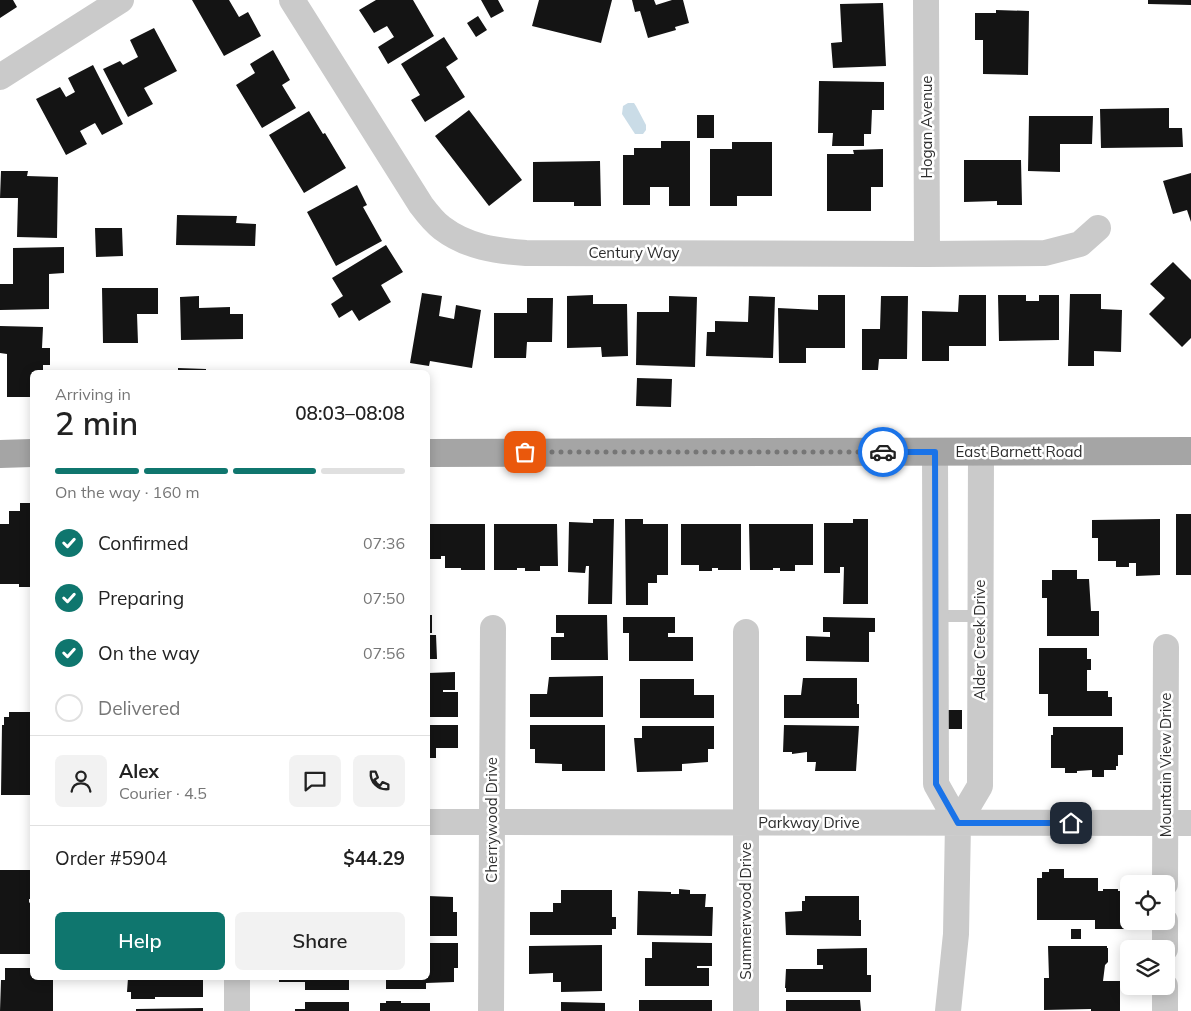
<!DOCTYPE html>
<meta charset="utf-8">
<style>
:root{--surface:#fff;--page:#f2f2f2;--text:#222;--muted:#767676;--line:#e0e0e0;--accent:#0f766e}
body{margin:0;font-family:Mulish,sans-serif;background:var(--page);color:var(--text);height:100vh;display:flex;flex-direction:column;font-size:19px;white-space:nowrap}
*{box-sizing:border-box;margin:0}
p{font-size:16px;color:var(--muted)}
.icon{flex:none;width:28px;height:28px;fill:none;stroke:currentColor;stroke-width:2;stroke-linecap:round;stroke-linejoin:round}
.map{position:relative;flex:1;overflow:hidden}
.details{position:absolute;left:30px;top:370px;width:400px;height:610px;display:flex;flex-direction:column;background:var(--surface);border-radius:8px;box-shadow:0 2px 12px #0003}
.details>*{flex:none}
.controls{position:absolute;left:1120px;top:875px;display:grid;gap:10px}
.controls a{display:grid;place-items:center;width:55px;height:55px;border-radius:8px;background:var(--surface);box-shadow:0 2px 12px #0003;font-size:25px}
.pin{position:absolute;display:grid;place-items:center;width:42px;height:42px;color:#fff;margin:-21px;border-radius:10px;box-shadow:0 2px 8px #0006}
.courier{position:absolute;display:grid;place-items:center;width:50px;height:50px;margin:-25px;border:4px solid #1a73e8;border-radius:50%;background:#fff;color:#222;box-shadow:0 1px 6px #0007}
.summary em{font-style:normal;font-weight:600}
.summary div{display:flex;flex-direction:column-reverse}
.summary{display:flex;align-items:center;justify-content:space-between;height:85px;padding:0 25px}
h1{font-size:32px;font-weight:600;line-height:38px}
.bar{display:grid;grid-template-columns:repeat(4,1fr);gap:8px 5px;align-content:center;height:60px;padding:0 25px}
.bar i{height:6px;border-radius:4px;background:var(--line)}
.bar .selected{background:var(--accent)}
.bar p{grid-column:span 4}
.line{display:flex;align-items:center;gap:12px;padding:0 25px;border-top:1px solid var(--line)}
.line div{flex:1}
.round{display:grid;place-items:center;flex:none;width:52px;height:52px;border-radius:8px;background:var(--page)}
ol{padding:0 25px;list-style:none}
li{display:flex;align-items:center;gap:15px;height:55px}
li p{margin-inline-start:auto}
li .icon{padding:5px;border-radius:50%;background:var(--accent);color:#fff;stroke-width:4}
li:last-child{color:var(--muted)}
li i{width:28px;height:28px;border:2px solid var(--line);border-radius:50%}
.action{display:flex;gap:10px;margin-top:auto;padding:10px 25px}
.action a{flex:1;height:58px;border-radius:8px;background:var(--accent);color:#fff;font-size:20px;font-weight:600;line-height:58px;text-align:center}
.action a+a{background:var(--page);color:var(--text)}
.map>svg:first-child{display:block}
</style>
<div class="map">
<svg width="1191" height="1011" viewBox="0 0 1191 1011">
<rect width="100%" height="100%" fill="#fff"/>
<path fill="#cadce7" d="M628 103H634L636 106 646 125V130L643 134H635L622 114 623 106Z"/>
<path fill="#141414" d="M0 0H13L17 7 0 18Z
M192 0H229L239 17 248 12 261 36 224 56Z
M376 0H413L434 36 388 64 378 47 394 37 387 26 374 33 359 10Z
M481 0H498L504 11 491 18Z
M539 0H612L601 43 532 26Z
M632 0H654L656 5 672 0H683L689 23 675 27 676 30 648 38 640 11 635 12Z
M1148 0H1191V5L1148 4Z
M883 3 886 66 833 68 831 43 842 42 840 4Z
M996 10 1029 11 1028 75 983 74V40H975V13H996Z
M478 16 487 30 476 37 467 23Z
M154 28 177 71 144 88 153 104 128 117 103 69 120 61 123 65 138 57 130 40Z
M444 37 458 59 446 67 465 97 425 122 411 100 420 95 401 64Z
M273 50 290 80 282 85 296 108 262 128 236 85 255 73 250 64Z
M93 65 123 124 102 135 95 123 80 131 87 144 66 155 36 99 60 87 66 97 75 92 68 78Z
M819 81 884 82V110H872L871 134H864V146H832L833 133H818Z
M1169 108V128H1182L1183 147 1101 148 1100 109Z
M469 110 522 180 489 206 435 136Z
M309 111 323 134 325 133 346 168 304 193 269 135Z
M697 115H714V138H697Z
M1029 116H1093L1092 144H1060V172L1028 171Z
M661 141H690V206H669V187H650V205H623V155H634V148H661Z
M732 142H772V196H737V206H710V149H732Z
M883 149V187H871V211H827V154H854L853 150Z
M964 160H1021L1022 205H997V201L964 202Z
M600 161 601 206H574V202H533V162Z
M1 171H28L27 176 58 177 57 238 17 237 18 198H0Z
M1191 173V222L1187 210 1173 214 1163 181Z
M357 185 367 205 363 207 382 241 336 266 307 212Z
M177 215 237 216 236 223 256 224 255 246 176 245Z
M95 228H122L123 256 96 257Z
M386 245 403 272 381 285 391 302 359 321 352 310 339 318 331 304 343 296 332 278Z
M64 247V273L49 274V309L0 310V284H13V248Z
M1173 262 1191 280V338L1182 347 1149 314 1165 298 1150 284Z
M102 288H158V314H137L138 343H103Z
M422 293 442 296 439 316 454 319 456 305 481 310 472 368 430 361 429 366 410 363Z
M1070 294H1101V309L1122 310 1121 352 1094 351V366H1068Z
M593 295V304H627L628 356 602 357 601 347 567 348V296Z
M818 295H845V348H806V363H779L778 308 818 310Z
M959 295H986V346H949V361H922V311L958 312Z
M998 295H1026V301H1039V295H1059V340L999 341Z
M199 296V308L230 307V314H243V339L181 340 180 297Z
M669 296 697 297 695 367 636 365 637 312H669Z
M749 296 775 297 773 358 706 356 707 332H715V321L748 322Z
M881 296H908L907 359H879L878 370H862V329H880Z
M527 298H553L552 342H527L526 358H494V313H527Z
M0 326 43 327 42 348H50V365H43V372H32V397H7V354L0 353Z
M178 368 206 369V372H178Z
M637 378 672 379 671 407 636 406Z
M20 503H32V587H19V584H0V524H9V511H20Z
M1176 514H1191V575H1176Z
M593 519H614L612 604H588L589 566H586L585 573 568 572 569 522 593 523Z
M625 519H643V524H668V575H657V583H648V605H626Z
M853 519H868V604H843L844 567H840V573H824V523H853Z
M1160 519V575L1136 576V563H1129V567H1116V561H1098V538H1092V520Z
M428 524H485V570H461V568H445V556H441V559H428Z
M494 524H557L558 566H540V571H525V568H517V570H494Z
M681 524H741V570H718V568H712V571H699V565H681Z
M749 524H813V565H795V571H780V568H773V570H750Z
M1052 570H1077V579H1089L1091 611H1099V636H1047V598H1042V580H1052Z
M428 615H432V633H428Z
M556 615H607L608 660H551V637H564V633H556Z
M623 617H675V633H668V637H693V661H629V633H623Z
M823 617 875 618V632H869V662L806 661V636L830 637V632H823Z
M428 635H436L437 659H428Z
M1039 648H1087V659H1091V670H1087V691H1108V697H1112V716H1048V694H1039Z
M455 672V690H443V692H458V717H428V673Z
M603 676V717H530V694H547L549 677Z
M803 678H857V704H859V718H784V695H801Z
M640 679H694V695H714V718H640Z
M948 710H962V729H948Z
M9 712H32V795H1L2 725H4V717H9Z
M428 725H458V748H436V758H429V769H428Z
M530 725H605V771H562V764L535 763V749H530Z
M784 725 859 726 856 771H815L816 762H807V752L792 754V752H783Z
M642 726H714V749H708V762L682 764V771L637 772 634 738H642Z
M1053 727H1123V755H1118V766H1116V770H1104V777H1092V770L1077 771V773H1065V768H1051V735H1053Z
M1049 869H1064V878H1098V891H1103V889H1118V891H1124V929H1095V920H1037V878H1042V872H1049Z
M0 870H32V899H29V902L32 906V954H0Z
M679 889 690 890V894H706L705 907H713L712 936 637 935 638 891 671 892V894H679Z
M561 890H612V917H616V929H612V935H530V912H553V903H561Z
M428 896 453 897V912H457V936H428Z
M805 896H859V920H861V936L786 935 785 912 802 911V901H805Z
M1071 929H1081V939H1071Z
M652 942 712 943V966H697V968H709V986H645V958H652Z
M428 943H458V968H454V982L426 983V989H386V978H428Z
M602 945V991L561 992V982H553V973L529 974V946Z
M1048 946H1107V948H1108V962L1105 965 1103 981H1120V1011H1091V1009L1044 1010V978H1049Z
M867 948V975H871V992H786V988H785L786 969H823V965H817V949Z
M5 968H32V978H53V1011H0L1 980H5Z
M128 978H203V997H155V999H131V992H127Z
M279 978H349V990H305V982H279Z
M639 1000H712V1011H639Z
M786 1000H860L861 1011H786Z
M386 1001H401V1003H430V1011H380V1003H386Z
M305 1002H349V1011H295V1009H305Z
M561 1002 605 1003V1011H561Z
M203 1008V1011H136V1009Z"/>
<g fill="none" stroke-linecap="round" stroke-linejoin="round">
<path stroke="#cacaca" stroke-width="12" d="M935 616H980"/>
<path stroke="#cacaca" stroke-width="26" d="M292 0 421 205C427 213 434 222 442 228 467 247 496 251 526 253L927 254 1045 253 1080 244 1098 228
M926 0 927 254
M0 77 121 0
M935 452 936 784 958 823 956 934 948 1011
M746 632V1011
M428 822 1191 823
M958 823 980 786 981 452
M1165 884 1166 647
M1165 949V921
M237 1011V978
M491 1011 493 628
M1165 1011V986"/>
<path stroke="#a5a5a5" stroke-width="28" d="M428 453 1191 451
M0 454 32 453"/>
</g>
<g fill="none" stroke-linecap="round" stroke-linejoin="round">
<path stroke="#767676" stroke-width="5" stroke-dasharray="0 9" d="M525 452H883"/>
<path stroke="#1a73e8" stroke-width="6" d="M883 452H935L936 784 958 823H1071"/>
</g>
<g text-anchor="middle" stroke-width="5" stroke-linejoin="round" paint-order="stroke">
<g font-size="15" fill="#2d2d2d" stroke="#fff">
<text transform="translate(927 127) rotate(-90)" y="5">Hogan Avenue</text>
<text x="634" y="258">Century Way</text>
<text x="1019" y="457">East Barnett Road</text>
<text transform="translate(980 640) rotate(-90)" y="5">Alder Creek Drive</text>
<text transform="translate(1166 765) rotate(-90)" y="5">Mountain View Drive</text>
<text transform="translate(492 820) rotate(-90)" y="5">Cherrywood Drive</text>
<text x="809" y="828">Parkway Drive</text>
<text transform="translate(746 911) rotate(-90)" y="5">Summerwood Drive</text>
</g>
</g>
</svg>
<div class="controls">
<a><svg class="icon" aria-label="locate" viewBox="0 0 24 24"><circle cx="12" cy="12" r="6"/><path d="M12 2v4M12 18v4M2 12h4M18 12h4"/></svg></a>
<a><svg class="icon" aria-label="layers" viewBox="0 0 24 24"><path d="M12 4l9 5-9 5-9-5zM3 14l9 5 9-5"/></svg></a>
</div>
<div class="pin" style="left:525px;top:452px;background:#ea580c"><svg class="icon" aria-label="bag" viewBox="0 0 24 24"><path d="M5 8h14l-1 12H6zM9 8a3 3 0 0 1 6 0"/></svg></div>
<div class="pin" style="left:1071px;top:823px;background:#1f2937"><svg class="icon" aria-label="home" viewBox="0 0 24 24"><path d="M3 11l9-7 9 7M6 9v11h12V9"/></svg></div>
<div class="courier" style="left:883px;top:452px"><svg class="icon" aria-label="car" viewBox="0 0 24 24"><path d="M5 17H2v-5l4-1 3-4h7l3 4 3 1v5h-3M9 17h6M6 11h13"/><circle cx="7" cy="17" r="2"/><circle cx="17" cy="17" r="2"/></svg></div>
<section class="details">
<div class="summary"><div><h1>2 min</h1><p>Arriving in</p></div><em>08:03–08:08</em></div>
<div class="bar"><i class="selected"></i><i class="selected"></i><i class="selected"></i><i></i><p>On the way · 160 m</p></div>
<ol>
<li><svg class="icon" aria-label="check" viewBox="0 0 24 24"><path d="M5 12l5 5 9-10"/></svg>Confirmed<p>07:36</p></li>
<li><svg class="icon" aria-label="check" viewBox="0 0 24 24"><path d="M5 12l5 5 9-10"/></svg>Preparing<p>07:50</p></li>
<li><svg class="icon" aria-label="check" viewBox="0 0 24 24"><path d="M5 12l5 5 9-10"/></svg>On the way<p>07:56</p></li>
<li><i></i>Delivered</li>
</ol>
<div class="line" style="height:90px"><a class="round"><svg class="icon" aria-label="person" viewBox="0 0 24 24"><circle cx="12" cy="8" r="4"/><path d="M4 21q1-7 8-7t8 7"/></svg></a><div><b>Alex</b><p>Courier · 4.5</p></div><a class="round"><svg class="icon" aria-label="chat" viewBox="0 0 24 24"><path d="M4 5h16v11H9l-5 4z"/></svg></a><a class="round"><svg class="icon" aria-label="phone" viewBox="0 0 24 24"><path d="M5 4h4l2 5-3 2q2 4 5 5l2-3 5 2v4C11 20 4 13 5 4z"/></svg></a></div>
<div class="line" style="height:65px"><div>Order #5904</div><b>$44.29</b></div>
<div class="action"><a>Help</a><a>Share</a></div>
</section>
</div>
